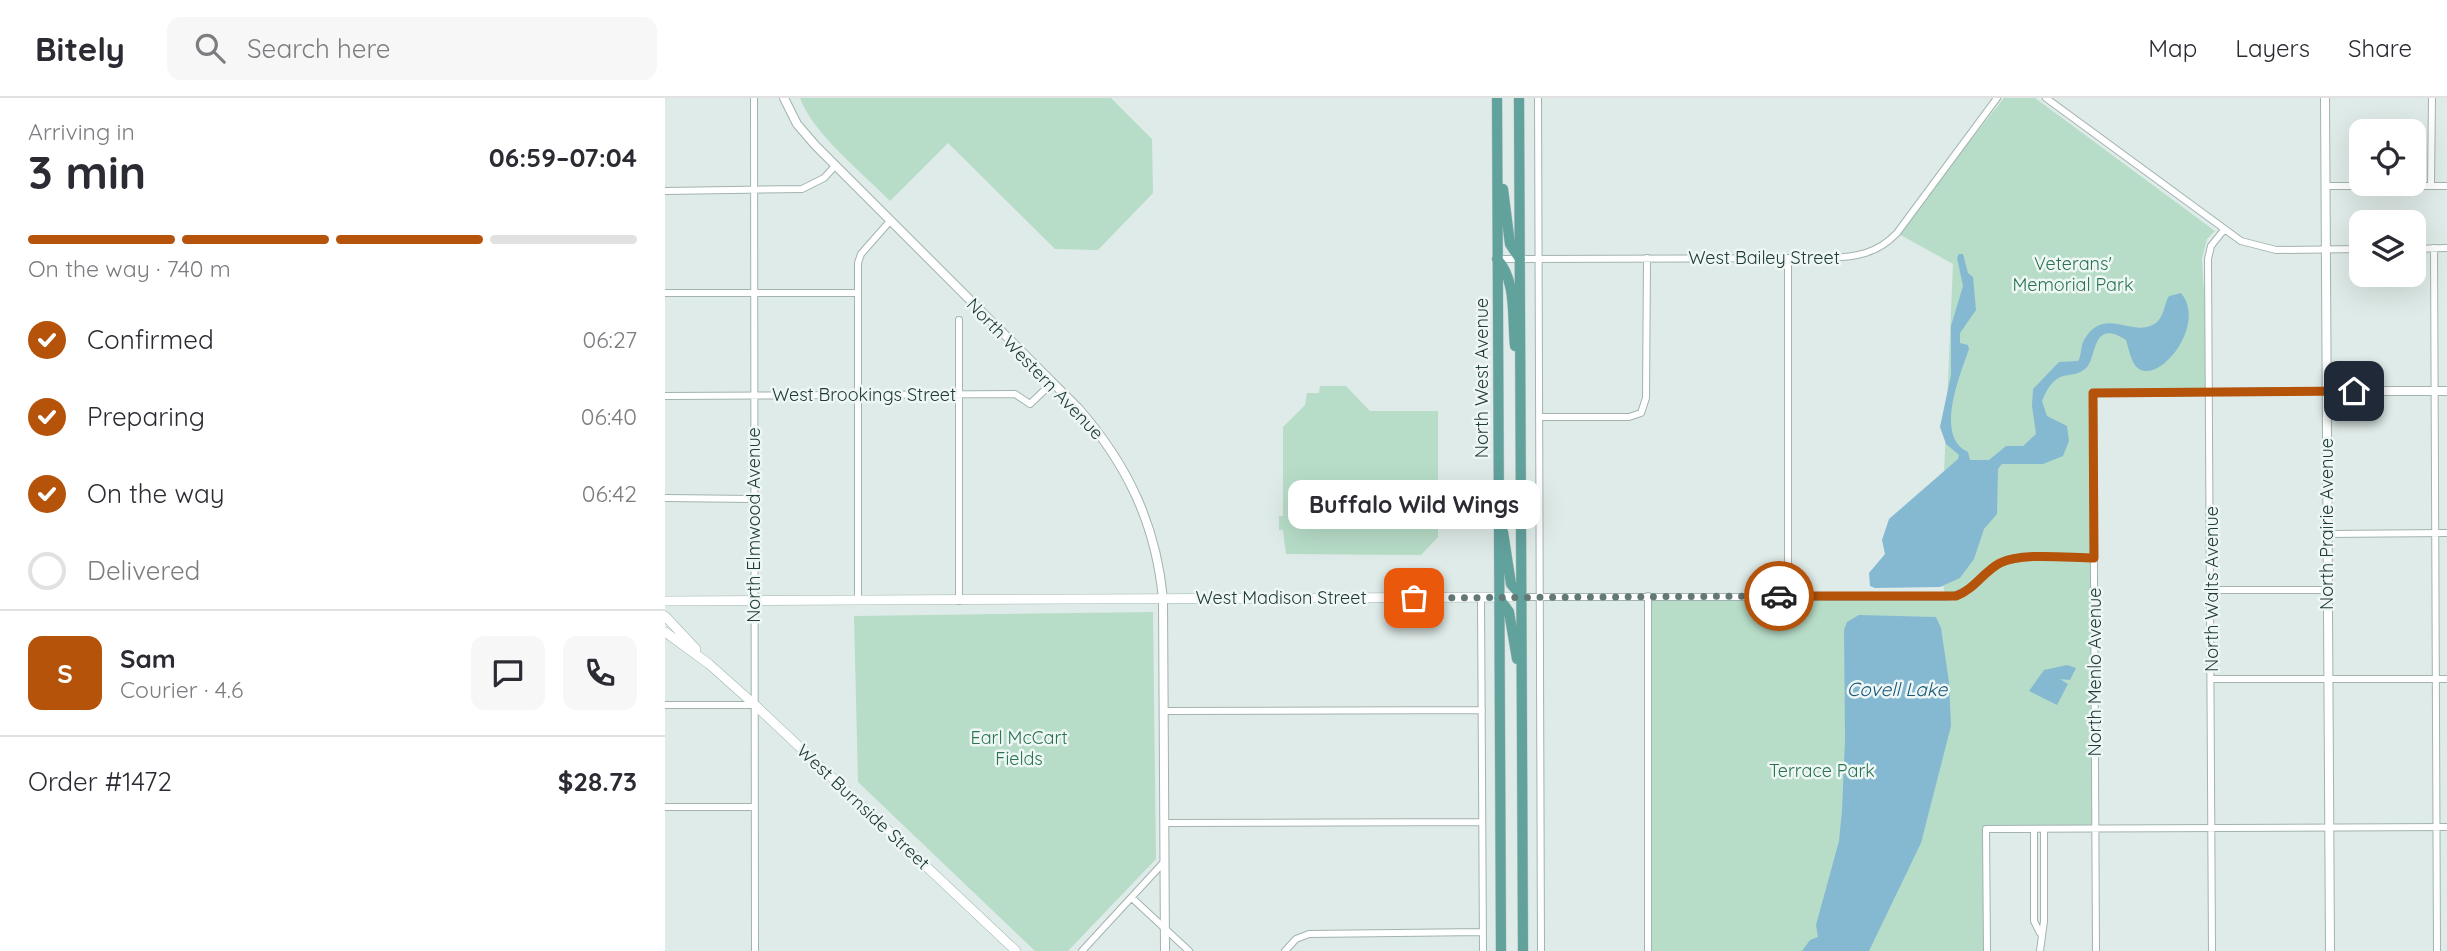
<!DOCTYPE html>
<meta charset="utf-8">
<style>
:root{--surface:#fff;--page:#f7f7f7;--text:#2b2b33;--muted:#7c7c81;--line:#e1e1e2;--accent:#b45309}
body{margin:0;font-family:Quicksand,sans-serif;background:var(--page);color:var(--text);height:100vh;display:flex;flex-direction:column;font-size:26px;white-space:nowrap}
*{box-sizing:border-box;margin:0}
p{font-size:23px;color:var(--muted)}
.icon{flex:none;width:38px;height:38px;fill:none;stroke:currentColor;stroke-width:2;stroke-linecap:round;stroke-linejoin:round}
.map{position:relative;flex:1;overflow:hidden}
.drawer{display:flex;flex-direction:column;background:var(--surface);width:665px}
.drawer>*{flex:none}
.fabs{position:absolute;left:1684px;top:21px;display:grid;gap:14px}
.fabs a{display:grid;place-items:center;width:77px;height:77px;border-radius:14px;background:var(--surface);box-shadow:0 7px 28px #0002;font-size:35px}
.pin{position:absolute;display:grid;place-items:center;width:60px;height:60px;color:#fff;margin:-30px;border-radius:14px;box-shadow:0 4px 10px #0006}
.courier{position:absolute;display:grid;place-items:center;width:70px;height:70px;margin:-35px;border:5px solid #b45309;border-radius:50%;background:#fff;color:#222;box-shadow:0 2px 9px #0007}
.bubble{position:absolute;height:49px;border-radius:14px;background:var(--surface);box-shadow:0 7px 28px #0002;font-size:23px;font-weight:700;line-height:49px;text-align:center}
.overview em{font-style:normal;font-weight:700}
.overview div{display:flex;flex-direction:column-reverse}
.overview{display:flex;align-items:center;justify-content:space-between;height:119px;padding:0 28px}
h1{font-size:46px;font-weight:700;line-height:52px}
.bar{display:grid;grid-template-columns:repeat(4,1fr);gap:10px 7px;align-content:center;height:84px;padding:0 28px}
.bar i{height:9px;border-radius:5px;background:var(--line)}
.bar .on{background:var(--accent)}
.bar p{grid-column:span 4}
.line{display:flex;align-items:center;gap:18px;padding:0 28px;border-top:2px solid var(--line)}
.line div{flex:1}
.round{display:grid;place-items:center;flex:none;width:74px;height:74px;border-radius:14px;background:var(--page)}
ol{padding:0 28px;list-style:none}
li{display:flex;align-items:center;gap:21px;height:77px}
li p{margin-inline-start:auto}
li .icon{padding:7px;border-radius:50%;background:var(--accent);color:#fff;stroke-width:4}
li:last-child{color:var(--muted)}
li i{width:38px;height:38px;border:4px solid var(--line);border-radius:50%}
header{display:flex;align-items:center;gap:42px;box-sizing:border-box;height:98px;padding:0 35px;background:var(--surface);border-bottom:2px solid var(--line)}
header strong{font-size:33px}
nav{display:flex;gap:38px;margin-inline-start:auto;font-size:24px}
.search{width:490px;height:63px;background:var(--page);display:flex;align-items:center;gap:18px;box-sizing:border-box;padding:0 24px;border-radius:14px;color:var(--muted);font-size:26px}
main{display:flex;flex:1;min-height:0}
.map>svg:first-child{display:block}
</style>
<header>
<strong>Bitely</strong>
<div class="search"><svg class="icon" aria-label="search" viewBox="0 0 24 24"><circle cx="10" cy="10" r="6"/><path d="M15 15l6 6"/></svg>Search here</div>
<nav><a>Map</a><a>Layers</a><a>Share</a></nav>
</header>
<main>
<section class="drawer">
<div class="overview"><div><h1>3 min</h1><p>Arriving in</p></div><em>06:59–07:04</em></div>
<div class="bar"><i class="on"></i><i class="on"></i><i class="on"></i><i></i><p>On the way · 740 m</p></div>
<ol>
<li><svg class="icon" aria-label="check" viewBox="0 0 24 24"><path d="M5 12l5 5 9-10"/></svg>Confirmed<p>06:27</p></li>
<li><svg class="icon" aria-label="check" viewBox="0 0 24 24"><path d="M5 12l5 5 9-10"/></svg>Preparing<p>06:40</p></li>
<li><svg class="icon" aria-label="check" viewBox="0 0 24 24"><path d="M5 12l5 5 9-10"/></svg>On the way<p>06:42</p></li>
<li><i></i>Delivered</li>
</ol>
<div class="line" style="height:126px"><b class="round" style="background:var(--accent);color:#fff">S</b><div><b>Sam</b><p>Courier · 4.6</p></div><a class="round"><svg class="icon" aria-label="chat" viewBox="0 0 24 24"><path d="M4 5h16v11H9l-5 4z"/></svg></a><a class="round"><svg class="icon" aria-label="phone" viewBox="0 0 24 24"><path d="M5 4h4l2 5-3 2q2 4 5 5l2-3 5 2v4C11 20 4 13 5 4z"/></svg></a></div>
<div class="line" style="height:91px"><div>Order #1472</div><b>$28.73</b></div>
</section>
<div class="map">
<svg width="1782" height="853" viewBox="0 0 1782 853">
<rect width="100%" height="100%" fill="#dfebe8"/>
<path fill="#b7ddc8" d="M135 0H446L487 41 488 95 433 152 390 151 283 45 225 103C198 75 148 36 135 0Z
M1339 0H1370L1550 133 1542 141 1537 161 1545 294 1429 295 1430 730 1321 731 1322 853H983V498H1280L1275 468 1288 166 1232 135Z
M655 288H681L705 313H773V439L756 457 621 456 618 432H614V418H618V329L640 307 642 295H654Z
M488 514 491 761 403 853H370L193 684 189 518Z"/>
<path fill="#85b9d2" d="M1294 156H1298L1303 175 1308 179 1311 212 1295 235V245L1303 247 1304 251C1295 277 1269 339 1303 354L1305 362H1324L1341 348H1358L1371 336 1367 308 1368 291 1394 264 1413 263C1417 257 1415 249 1419 242 1440 205 1471 244 1493 223 1500 215 1499 206 1504 198L1516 195C1542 226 1496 285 1474 271 1466 266 1464 251 1461 242 1427 220 1432 258 1422 269 1407 285 1392 265 1377 303L1382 318 1402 328 1404 343 1398 358 1378 366H1337L1333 371 1332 416 1319 431 1309 461 1295 480 1275 489 1210 490 1205 488 1204 475 1220 456 1217 442 1224 421 1293 361 1294 357 1281 346 1275 329 1286 277V228L1298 188 1292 160Z
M1194 517 1271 519 1276 530 1284 584 1286 628 1256 745 1204 853H1137L1145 842 1153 839 1151 827 1174 743 1177 712 1180 641 1179 532 1182 524Z
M1402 567 1411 570 1405 582 1395 581 1403 586 1392 607 1364 593 1379 572Z"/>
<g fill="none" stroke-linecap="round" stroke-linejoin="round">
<g stroke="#a2b3b0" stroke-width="8">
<path id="minor" d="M89 0 90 853
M873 0 876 853
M1381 0 1576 143 1611 152 1696 151
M1766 87 1767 0
M1661 88H1782
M0 93 137 91 159 80 170 68
M1769 150 1772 853
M1748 151 1782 150
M832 161 1163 160C1191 159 1212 156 1232 135L1332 0
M0 195H192
M294 222V503
M0 298 350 296 365 306 387 285
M874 319H964L976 315 981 300 982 160
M0 400 89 401
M1662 436 1782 435
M1547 492H1662
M983 498V853
M1123 498V160
M857 499H1280C1307 497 1313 477 1335 465 1357 454 1404 460 1429 460
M816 500 818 853
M193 503V165L196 156 225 123
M1547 581H1782
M0 607H90
M500 613 817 612
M0 709H89
M499 725 817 724
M1369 731V823L1375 835
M467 800 524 853
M417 853 499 764
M620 853 631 841 644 836 818 834
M1322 853 1321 731 1782 729
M1375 853 1379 823V731
M1431 853 1428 295 1662 293
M1547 853 1543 161 1546 148 1558 133"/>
</g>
<g stroke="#a2b3b0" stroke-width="10">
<path id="tertiary" d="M119 0 132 26 150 47 413 310C462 366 491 426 498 501L500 853
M1660 0 1665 853
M1662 293H1782"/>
</g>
<g stroke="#9eb7b2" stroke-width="10">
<path id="secondary" d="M0 503 857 499
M0 518 31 551
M0 534 44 566 90 607 351 853"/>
</g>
<g stroke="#c1c8c8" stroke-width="11">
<path id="primary" d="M832 0 836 853
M854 0 858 853
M838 91 845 146 855 161
M832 161C852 182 847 221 850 248
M838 434 846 486 857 499
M834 500 844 514 852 561"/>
</g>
<use href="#minor" stroke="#fff" stroke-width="6"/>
<use href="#tertiary" stroke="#fff" stroke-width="8"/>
<use href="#secondary" stroke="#fff" stroke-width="9"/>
<use href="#primary" stroke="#62a29d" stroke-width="10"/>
</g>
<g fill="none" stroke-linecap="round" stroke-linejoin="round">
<path stroke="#637976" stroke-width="7" stroke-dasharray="0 12.6" d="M749 500 1114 498"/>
<path stroke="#b45309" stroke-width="9" d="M1114 498H1291C1310 491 1318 474 1335 465 1357 454 1404 460 1429 460L1428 295 1689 293"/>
</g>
<g text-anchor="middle" stroke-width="5" stroke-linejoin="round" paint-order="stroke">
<g font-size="18" fill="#203b39" stroke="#eff7f5">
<text x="1099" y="166">West Bailey Street</text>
<text transform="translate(370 271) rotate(46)" y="6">North Western Avenue</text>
<text transform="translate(817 280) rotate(-90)" y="6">North West Avenue</text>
<text x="199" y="303">West Brookings Street</text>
<text transform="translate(1662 426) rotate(-90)" y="6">North Prairie Avenue</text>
<text transform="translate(89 427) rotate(-90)" y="6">North Elmwood Avenue</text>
<text transform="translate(1547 491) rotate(-90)" y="6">North Walts Avenue</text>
<text x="616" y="506">West Madison Street</text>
<text transform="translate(1430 574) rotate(-90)" y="6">North Menlo Avenue</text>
<text transform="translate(198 709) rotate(43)" y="6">West Burnside Street</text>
</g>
<g font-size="18" fill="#297353" stroke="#eff7f5">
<text x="1408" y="172">Veterans'<tspan x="1408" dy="21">Memorial Park</tspan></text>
<text x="354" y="646">Earl McCart<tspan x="354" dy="21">Fields</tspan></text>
<text x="1157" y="679">Terrace Park</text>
</g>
<g font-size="19" font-style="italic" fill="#185779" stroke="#eff7f5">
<text x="1232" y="598">Covell Lake</text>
</g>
</g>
</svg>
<div class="fabs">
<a><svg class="icon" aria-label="locate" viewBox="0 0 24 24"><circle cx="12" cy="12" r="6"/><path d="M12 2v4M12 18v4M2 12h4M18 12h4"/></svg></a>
<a><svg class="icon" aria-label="layers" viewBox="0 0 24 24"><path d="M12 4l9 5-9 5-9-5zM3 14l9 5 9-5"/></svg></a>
</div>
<div class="pin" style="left:749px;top:500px;background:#ea580c"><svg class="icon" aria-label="bag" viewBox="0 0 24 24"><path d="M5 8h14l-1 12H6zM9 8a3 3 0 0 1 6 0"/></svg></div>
<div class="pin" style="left:1689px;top:293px;background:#1f2937"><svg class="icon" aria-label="home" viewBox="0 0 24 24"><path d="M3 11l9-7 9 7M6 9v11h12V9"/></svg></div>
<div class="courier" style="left:1114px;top:498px"><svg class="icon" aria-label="car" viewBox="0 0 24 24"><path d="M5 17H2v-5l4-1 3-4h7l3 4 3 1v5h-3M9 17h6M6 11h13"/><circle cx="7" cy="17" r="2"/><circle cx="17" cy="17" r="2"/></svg></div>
<div class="bubble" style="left:623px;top:382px;width:252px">Buffalo Wild Wings</div>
</div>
</main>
